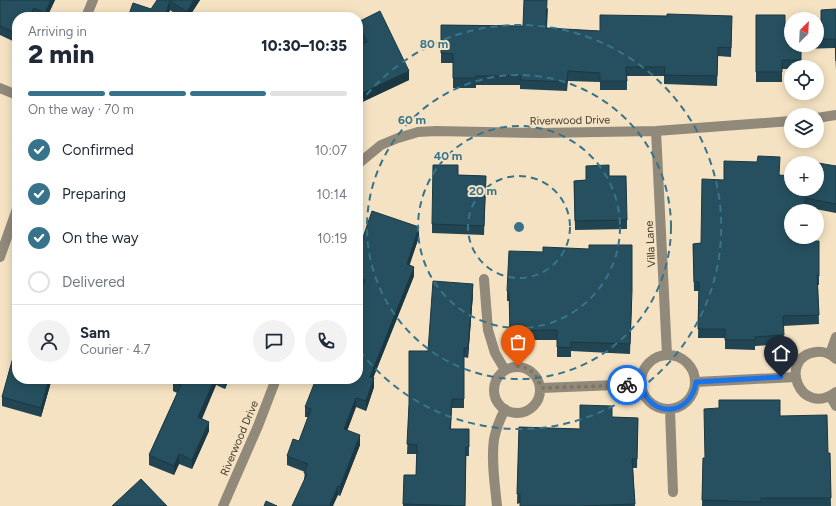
<!DOCTYPE html>
<meta charset="utf-8">
<style>
:root{--surface:#fff;--page:#f2f2f3;--text:#1f2937;--muted:#747a83;--line:#e0e1e3;--accent:#37748b}
body{margin:0;font-family:Figtree,sans-serif;background:var(--page);color:var(--text);height:100vh;display:flex;flex-direction:column;font-size:15px;white-space:nowrap}
*{box-sizing:border-box;margin:0}
p{font-size:13px;color:var(--muted)}
.icon{flex:none;width:22px;height:22px;fill:none;stroke:currentColor;stroke-width:2;stroke-linecap:round;stroke-linejoin:round}
.map{position:relative;flex:1;overflow:hidden}
.sheet{position:absolute;left:12px;top:12px;width:351px;height:372px;display:flex;flex-direction:column;background:var(--surface);border-radius:16px;box-shadow:0 2px 10px #0003}
.sheet>*{flex:none}
.needle{width:26px;rotate:24deg}
.tools{position:absolute;left:784px;top:12px;display:grid;gap:8px}
.tools a{display:grid;place-items:center;width:40px;height:40px;border-radius:50%;background:var(--surface);box-shadow:0 2px 10px #0003;font-size:20px}
.pin{position:absolute;display:grid;place-items:center;width:34px;height:34px;color:#fff;margin:-41px -17px;border-radius:50% 50% 50% 0;rotate:-45deg;box-shadow:0 0 4px #0007}
.pin .icon{rotate:45deg}
.courier{position:absolute;display:grid;place-items:center;width:40px;height:40px;margin:-20px;border:3px solid #1a73e8;border-radius:50%;background:#fff;color:#222;box-shadow:0 1px 5px #0007}
.summary em{font-style:normal;font-weight:800}
.summary div{display:flex;flex-direction:column-reverse}
.summary{display:flex;align-items:center;justify-content:space-between;height:68px;padding:0 16px}
h1{font-size:26px;font-weight:800;line-height:30px}
.bar{display:grid;grid-template-columns:repeat(4,1fr);gap:6px 4px;align-content:center;height:48px;padding:0 16px}
.bar i{height:5px;border-radius:3px;background:var(--line)}
.bar .on{background:var(--accent)}
.bar p{grid-column:span 4}
.line{display:flex;align-items:center;gap:10px;padding:0 16px;border-top:1px solid var(--line)}
.line div{flex:1}
.round{display:grid;place-items:center;flex:none;width:42px;height:42px;border-radius:21px;background:var(--page)}
ol{padding:0 16px;list-style:none}
li{display:flex;align-items:center;gap:12px;height:44px}
li p{margin-inline-start:auto}
li .icon{padding:4px;border-radius:50%;background:var(--accent);color:#fff;stroke-width:4}
li:last-child{color:var(--muted)}
li i{width:22px;height:22px;border:2px solid var(--line);border-radius:50%}
.map>svg:first-child{display:block}
</style>
<div class="map">
<svg width="836" height="506" viewBox="0 0 836 506">
<rect width="100%" height="100%" fill="#f4e2c2"/>
<g fill="none" stroke-linecap="round" stroke-linejoin="round">
<path stroke="#91897a" stroke-width="10" d="M86 17 93 0
M0 88 17 95
M817 118 836 115
M656 131 667 355
M358 164 381 145 398 138 418 132 436 131 540 133 656 131 791 121
M0 257 17 209
M484 279 488 330 495 353 505 370
M830 354 836 337
M641 382a27 27 0 1 1 54 0a27 27 0 1 1-54 0Z
M836 359C831 354 823 351 816 352 777 357 800 419 836 392
M494 390a23 23 0 1 1 46 0a23 23 0 1 1-46 0Z
M696 382 795 377
M541 388 641 384
M830 396 836 406
M670 410 673 492
M223 506 258 426 276 379
M497 506C495 485 491 461 494 439 496 429 500 419 505 409"/>
</g>
<path fill="#214552" d="M0 0H55L47 17H17V43L0 35Z
M157 0H200L189 17H180L170 10Z
M836 0V70L835 48 801 49V67H791V69H782V82H756V15L785 26 791 45H817V26H821L836 9Z
M548 8 547 28 600 31 732 26 731 57 718 56 717 86 664 84V76H627V90H600V82L568 81 567 91 520 89V85H476V88H453V63H441V25L523 26Z
M358 22 409 80 358 104V46L363 44 358 34Z
M836 166V213L805 207V211H791L804 241H819V285H818L819 324 783 326 784 344 755 346V350L725 349V338H698L699 291H694L693 244 701 243 724 180 780 175 791 189Z
M458 175 486 176 484 235 432 233V224Z
M609 176 627 220V229L575 230 574 181 586 180Z
M419 237 409 265 414 276 373 378 374 387 366 411 356 407 347 431 360 445 340 496 304 479 305 472 287 465V456L299 441 308 417H305V407L358 379 362 288 358 287V252Z
M507 291 632 300 630 354 571 351V357H557V340H510L509 301H507Z
M473 294 468 358 464 357V408H452L451 429 469 439V456H466L465 506H403L404 475H416L417 454H407L409 404 428 351Z
M17 379H51V382L41 417 2 406V397Z
M174 379H229L225 389 216 385 202 419 209 431 192 469 179 464 174 475 149 465V455L177 393 173 391V382Z
M780 416 828 453H830L831 506H702L703 458H705Z
M612 417 638 418 637 468H633L635 506H520V503L517 504 519 427 580 429Z"/>
<path fill="#1b3842" d="M51 0H55L47 17H45V13Z
M194 0H200L189 17H187V12Z
M170 1V10L168 17H164Z
M34 8V17H29Z
M409 71V80L358 104V95Z
M419 227V237L407 273V264Z
M414 267V276L370 386V377Z
M473 284V294L468 358V348Z
M374 378V387L366 411V401Z
M49 379H51V382L41 417V408Z
M215 379H216V385L198 427V417Z
M225 379H229L225 389Z
M356 398V407L344 439V429Z
M209 422V431L192 469V460Z
M360 435V445L340 496V487Z
M179 454V464L174 475V466Z
M338 486V495L333 506H329Z"/>
<path fill="#26505f" stroke="#1b3842" d="M0 0H51L45 13 34 8 29 17H17V34L0 26Z
M157 0H194L187 12 170 1 164 17H128L133 3 151 9Z
M524 0H547L546 28 600 31V15L667 16V14L732 16 731 48 718 47 717 76 664 75 665 67H626L627 81H600V73L568 71 567 82 520 80 521 76H476V78H453V54L441 53V25L523 26Z
M836 9V61L835 39H817V26H821V10Z
M380 11 409 71 358 95V46L367 42 358 24V22Z
M756 15H785V26H791V45H801V60H782V72H756Z
M758 156 780 157 779 175 791 176V189H817V168L818 163 836 166V204L805 198V211H791V237H804V241H819V276L817 275 819 315 783 316 784 335 755 337V340H725V329H698L699 282H694L693 244 701 243 702 179 724 180V161L757 162Z
M433 165H458V175L486 176 484 226 432 224Z
M609 165V176H626L627 220 575 221 574 181 586 180V166Z
M372 211 419 227 407 264 414 267 370 377 374 378 366 401 356 398 344 429 360 435 340 487 338 486 329 506H292L307 474 304 473 308 464 287 456 293 439 299 441 311 409 305 407 316 379H358V297L365 280 358 278V252Z
M589 245H632V291L630 344 571 342V348L557 347V330L510 331 509 292 507 291 509 251 543 252V247L589 249Z
M433 281 473 284 468 348H464V399H452L450 429H469V447H466L465 506 403 504 404 475H416L417 445 407 444 409 404V351H428Z
M17 343V379H49L41 408 2 397Z
M174 379H215L198 417 209 422 192 460 179 454 174 466 149 455 181 385 173 382Z
M719 400H780V416L827 415 828 453H830L831 498H761V502L702 500 703 458H705L704 409 719 408Z
M580 405 612 406V417L638 418 637 459H632L635 504 581 506H520V494H517L519 427 580 429Z
M141 479 167 506H112Z
M266 501 277 506H264Z"/>
<g fill="none" stroke-linecap="round" stroke-linejoin="round">
<path stroke="#807561" stroke-width="4" stroke-dasharray="0 7.2" d="M518 366C531 368 538 375 541 388L627 385"/>
<path stroke="#1a73e8" stroke-width="5" d="M627 385 641 384C649 419 691 417 696 382L781 377"/>
</g>
<g fill="none" stroke="#37748b" stroke-width="2" stroke-dasharray="7 5">
<circle cx="519" cy="227" r="51"/>
<circle cx="519" cy="227" r="101"/>
<circle cx="519" cy="227" r="152"/>
<path d="M359 104A202 202 0 1 1 359 350"/>
</g>
<g text-anchor="middle" stroke-width="4" stroke-linejoin="round" paint-order="stroke">
<g font-size="11" fill="#413a2d" stroke="#f4e2c2">
<text transform="translate(570 120) rotate(-1)" y="4">Riverwood Drive</text>
<text transform="translate(650 244) rotate(-93)" y="4">Villa Lane</text>
<text transform="translate(239 438) rotate(-67)" y="4">Riverwood Drive</text>
</g>
</g>
<circle cx="519" cy="227" r="6" fill="#37748b" stroke="#f4e2c2" stroke-width="2"/>
<g font-size="12" text-anchor="middle" font-weight="bold" fill="#37748b" stroke="#f4e2c2" stroke-width="4" stroke-linejoin="round" paint-order="stroke">
<text x="434" y="48">80 m</text>
<text x="412" y="124">60 m</text>
<text x="448" y="160">40 m</text>
<text x="483" y="195">20 m</text>
</g>
</svg>
<div class="tools">
<a><svg class="needle" viewBox="-14 -14 28 28"><path d="M0-13l5 13h-10z" fill="#e53935"/><path d="M0 13l5-13h-10z" fill="#747a83"/></svg></a>
<a><svg class="icon" aria-label="locate" viewBox="0 0 24 24"><circle cx="12" cy="12" r="6"/><path d="M12 2v4M12 18v4M2 12h4M18 12h4"/></svg></a>
<a><svg class="icon" aria-label="layers" viewBox="0 0 24 24"><path d="M12 4l9 5-9 5-9-5zM3 14l9 5 9-5"/></svg></a>
<a>+</a>
<a>−</a>
</div>
<div class="pin" style="left:518px;top:366px;background:#ea580c"><svg class="icon" aria-label="bag" viewBox="0 0 24 24"><path d="M5 8h14l-1 12H6zM9 8a3 3 0 0 1 6 0"/></svg></div>
<div class="pin" style="left:781px;top:377px;background:#1f2937"><svg class="icon" aria-label="home" viewBox="0 0 24 24"><path d="M3 11l9-7 9 7M6 9v11h12V9"/></svg></div>
<div class="courier" style="left:627px;top:385px"><svg class="icon" aria-label="bike" viewBox="0 0 24 24"><circle cx="6" cy="16" r="4"/><circle cx="18" cy="16" r="4"/><path d="M6 16l4-8h5l3 8M10 8l3 8H6M13 5h3"/></svg></div>
<section class="sheet">
<div class="summary"><div><h1>2 min</h1><p>Arriving in</p></div><em>10:30–10:35</em></div>
<div class="bar"><i class="on"></i><i class="on"></i><i class="on"></i><i></i><p>On the way · 70 m</p></div>
<ol>
<li><svg class="icon" aria-label="check" viewBox="0 0 24 24"><path d="M5 12l5 5 9-10"/></svg>Confirmed<p>10:07</p></li>
<li><svg class="icon" aria-label="check" viewBox="0 0 24 24"><path d="M5 12l5 5 9-10"/></svg>Preparing<p>10:14</p></li>
<li><svg class="icon" aria-label="check" viewBox="0 0 24 24"><path d="M5 12l5 5 9-10"/></svg>On the way<p>10:19</p></li>
<li><i></i>Delivered</li>
</ol>
<div class="line" style="height:72px"><a class="round"><svg class="icon" aria-label="person" viewBox="0 0 24 24"><circle cx="12" cy="8" r="4"/><path d="M4 21q1-7 8-7t8 7"/></svg></a><div><b>Sam</b><p>Courier · 4.7</p></div><a class="round"><svg class="icon" aria-label="chat" viewBox="0 0 24 24"><path d="M4 5h16v11H9l-5 4z"/></svg></a><a class="round"><svg class="icon" aria-label="phone" viewBox="0 0 24 24"><path d="M5 4h4l2 5-3 2q2 4 5 5l2-3 5 2v4C11 20 4 13 5 4z"/></svg></a></div>
</section>
</div>
